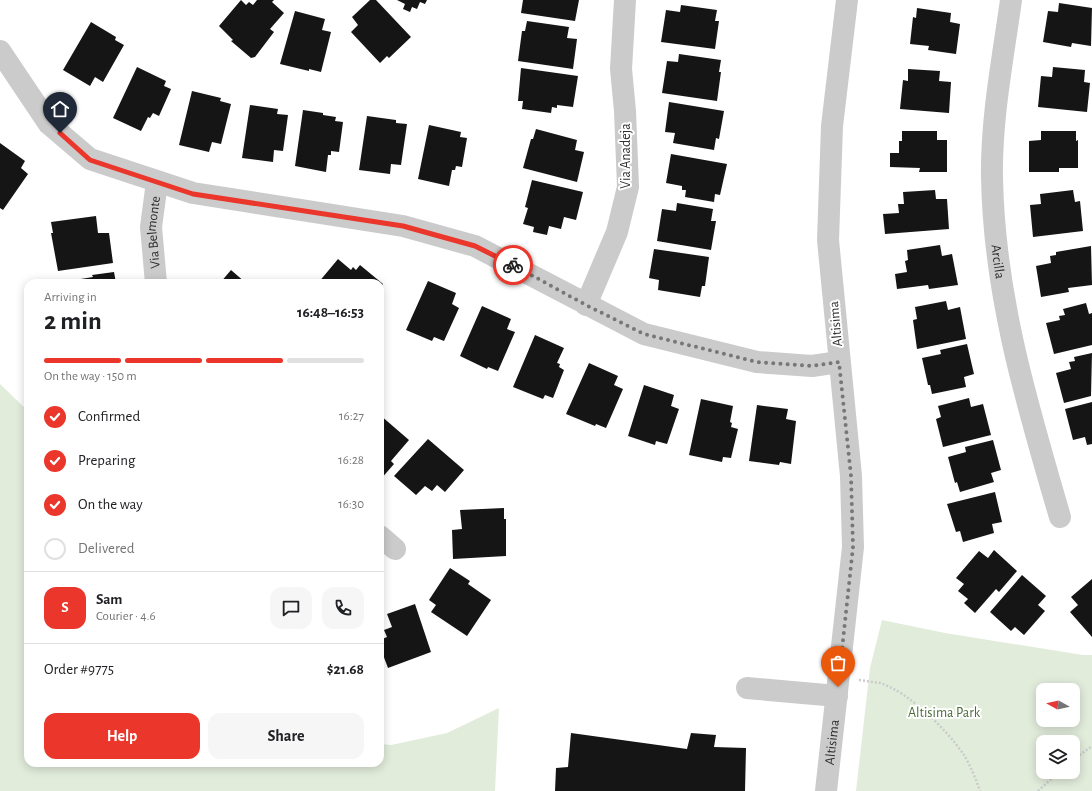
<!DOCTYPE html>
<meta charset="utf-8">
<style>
:root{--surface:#fff;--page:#f6f6f6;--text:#202124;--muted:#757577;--line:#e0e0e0;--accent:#ea362b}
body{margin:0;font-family:"Alegreya Sans",sans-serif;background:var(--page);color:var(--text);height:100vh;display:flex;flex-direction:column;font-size:15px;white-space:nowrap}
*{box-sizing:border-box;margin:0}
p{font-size:13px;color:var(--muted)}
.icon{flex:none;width:22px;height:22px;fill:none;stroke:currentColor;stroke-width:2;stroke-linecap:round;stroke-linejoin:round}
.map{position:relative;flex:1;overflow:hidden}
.panel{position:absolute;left:24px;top:279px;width:360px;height:488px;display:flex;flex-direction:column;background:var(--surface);border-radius:12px;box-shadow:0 2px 10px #0003}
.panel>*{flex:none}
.needle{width:26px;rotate:278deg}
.fabs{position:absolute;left:1036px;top:683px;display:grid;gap:8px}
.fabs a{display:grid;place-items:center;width:44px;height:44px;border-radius:8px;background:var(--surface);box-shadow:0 2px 10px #0003;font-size:20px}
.pin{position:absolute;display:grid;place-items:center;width:34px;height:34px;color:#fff;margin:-41px -17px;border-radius:50% 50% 50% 0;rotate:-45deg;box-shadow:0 0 4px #0007}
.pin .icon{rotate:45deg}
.courier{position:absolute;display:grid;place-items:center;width:40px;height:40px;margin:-20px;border:3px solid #ea362b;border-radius:50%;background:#fff;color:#222;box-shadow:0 1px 5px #0007}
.headline em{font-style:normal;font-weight:600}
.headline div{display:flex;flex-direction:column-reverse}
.headline{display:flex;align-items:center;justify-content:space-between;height:68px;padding:0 20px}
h1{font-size:26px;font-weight:600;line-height:30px}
.bar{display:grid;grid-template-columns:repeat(4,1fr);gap:6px 4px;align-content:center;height:48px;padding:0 20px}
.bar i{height:5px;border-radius:3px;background:var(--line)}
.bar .on{background:var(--accent)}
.bar p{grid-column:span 4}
.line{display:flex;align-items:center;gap:10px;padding:0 20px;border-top:1px solid var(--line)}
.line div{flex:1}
.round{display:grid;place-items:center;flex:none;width:42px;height:42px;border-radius:12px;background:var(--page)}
ol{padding:0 20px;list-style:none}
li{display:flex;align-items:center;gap:12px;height:44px}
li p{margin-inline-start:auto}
li .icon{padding:4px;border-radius:50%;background:var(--accent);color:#fff;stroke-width:4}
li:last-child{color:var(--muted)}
li i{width:22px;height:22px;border:2px solid var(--line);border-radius:50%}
.cta{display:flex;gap:8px;margin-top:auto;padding:8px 20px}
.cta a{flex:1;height:46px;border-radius:12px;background:var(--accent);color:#fff;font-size:16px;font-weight:600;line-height:46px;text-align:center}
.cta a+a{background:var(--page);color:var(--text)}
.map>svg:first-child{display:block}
</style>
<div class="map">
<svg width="1092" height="791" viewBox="0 0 1092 791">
<rect width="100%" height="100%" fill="#fff"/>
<path fill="#e2ecdb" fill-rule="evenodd" d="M0 384 28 411V763H380V744L391 745 447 733 499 708 495 791H0Z
M882 620 945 633 1083 655H1092V791H856L870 668ZM1043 690H1073V720H1043ZM1043 742H1073V772H1043Z"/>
<path fill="#151515" d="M241 0 246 5 249 2 253 5 257 0H274L272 2 284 13 270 29 274 32 255 57 251 58 231 41 233 40 219 26Z
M370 0H376L411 37 389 58 387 56 380 63 351 32 358 25 352 17Z
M397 0H427L425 4 420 2 417 9 412 7 410 12 403 9 405 4Z
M523 0H579L575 21 521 13Z
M1059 3 1092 8 1091 46 1072 43 1071 47 1043 42 1048 11 1058 12Z
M681 5 717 10 715 21H719L715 49 661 42 666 10 680 12Z
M917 8 951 13 950 22 960 24 956 54 928 50 929 46 910 44 913 17 916 18Z
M295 11 325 19 322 30 331 32 321 72 309 69V71L280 64Z
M527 21 569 27 567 38 577 39 573 69 518 61 522 31H525Z
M91 22 116 37 115 40 124 45 103 82 95 77 90 86 63 70Z
M679 54 721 60 719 72H721L717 101 662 93 667 61 678 62Z
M137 67 166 81 164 86 171 89 159 116 153 113 150 118 148 117 141 131 113 118Z
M1053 67 1085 70 1084 82 1090 83 1087 112 1038 107 1041 76 1052 77Z
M521 68 578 76 573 107 557 105V108L552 107 551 113 522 109 523 101H518Z
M908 69 940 71 939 81 951 82 949 113 900 109 903 80 908 81Z
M192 91 221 98 220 101 231 104 221 144 212 142 209 152 179 145Z
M669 102 724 111 719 139 716 138 714 150 673 143 675 133 665 132Z
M250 105 278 109 277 114 288 115 283 151 274 150 273 162 242 158Z
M303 110 323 113V115L336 117 335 121 343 122 339 152 331 151V155H328L326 172 295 166Z
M367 116 396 120V123L407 124 401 165 391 164 390 174 359 170Z
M429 125 461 132 460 137 467 138 462 167 456 166 455 170H452L449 186 418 179Z
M536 129 577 140 575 150 584 152 577 182 523 168 531 139H533Z
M902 131H937V140H947V172H919L920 168 890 167V153H899V141H902Z
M1041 131H1076V141L1078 140V168H1059V172H1029V141L1041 140Z
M0 143 25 161 21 168 28 174 3 210 0 208Z
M671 154 727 164 720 195 715 194 714 202 685 197 686 190H682V186L666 183Z
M532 180 583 192 576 220 564 217 561 229 549 226 547 235 533 232 534 227 523 224 528 208 525 207Z
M935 190 936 199H947L949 229 885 234 883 214 899 213 898 204H904L903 192Z
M1073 190 1075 202 1080 201 1083 231 1033 237 1030 205 1041 204 1040 194Z
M677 203 713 209 711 221H716L711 250 657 241 662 209 676 211Z
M96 216 98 233H109L113 263 58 271 51 233H53L51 222Z
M940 245 942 256 952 254 958 285 929 289 928 285 897 289 895 274 907 272 905 261 908 260 907 250Z
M1091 246 1092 285 1068 288 1069 292 1041 297 1036 266 1051 263 1050 256 1056 255V252Z
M654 249 709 257 705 286H702L700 297 658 290 659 280 649 278Z
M338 259 351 270 353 267 356 270 360 265 383 284 380 287V283H318Z
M231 270 246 283H220Z
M114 272 116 283H56L93 277 92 275Z
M428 281 456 293 452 304 459 308 444 341 434 337 432 341 406 330Z
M946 301 948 310 960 307 966 339 917 349 913 320 917 319 915 307Z
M1086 303 1089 314 1092 313V345L1054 354 1046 323 1060 320 1059 316 1065 315 1063 309Z
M482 306 511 319 507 329 515 332 498 371 488 367 487 369 460 356Z
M535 335 564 348 557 363 560 364 559 367 564 370 553 398 545 395 543 399 513 387Z
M967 344 974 374 964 377 966 387 932 394 930 385H928L922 358 941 354 940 350Z
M1092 353 1091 396 1064 403 1056 373 1071 369 1069 362 1075 361 1074 357Z
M589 363 618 376 614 385 623 389 606 428 596 424 595 426 566 414Z
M644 385 674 395 671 406 679 409 667 444 656 441 655 445 628 436Z
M969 398 971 407 983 404 991 435 943 447 936 419 941 417 938 406Z
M701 399 733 406 730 422 732 423 731 427 738 429 731 458 723 457 722 462 689 455Z
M1092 402V444L1087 445 1085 437 1073 440 1065 409Z
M757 405 788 409 786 419 796 421 791 464 780 462 779 465 749 461Z
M380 415 409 440 391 461 394 464 380 480Z
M428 439 464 470 445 492 437 485 432 491 425 486 416 495 394 476Z
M993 440 1001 470 991 473 994 482 960 492 957 482 955 483 948 457 966 452 965 447Z
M995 492 1002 522 992 524 994 533 963 542 960 531 956 532 947 504Z
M504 508V519H506V556L453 559 452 530 462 529 460 510Z
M994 550 1017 571 999 592 996 589 975 613 964 603 968 599 958 591 964 584 956 578 979 551 988 558Z
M450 568 470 581 468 584 491 600 467 636 431 612 436 605 429 600Z
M1022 575 1046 596 1038 605 1045 611 1024 635 1015 627 1011 631 990 612Z
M1092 579V637L1070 612 1078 605 1071 597Z
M415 604 431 652 388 668 380 647V640L387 637 384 630 392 627 387 614Z
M571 733 687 749 691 733 716 735 714 747 746 748 745 791H555L556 768 568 767Z"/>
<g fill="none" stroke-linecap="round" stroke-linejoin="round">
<path stroke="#cbcbcb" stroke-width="2.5" stroke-dasharray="2 2" stroke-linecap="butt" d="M859 680C866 681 873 682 880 683 909 692 947 730 964 755 970 765 976 779 980 791
M1073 760 1092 746
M1038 791 1059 772"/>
<g stroke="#cbcbcb" stroke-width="22">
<path id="s1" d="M1011 0C1003 58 991 119 992 177 994 296 1027 404 1060 517"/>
<path d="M0 51 49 124 90 159 193 193 403 226 475 246 644 334 757 362 812 366 839 362"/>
<path id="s2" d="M156 283 151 227 157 182"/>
<path d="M586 305 617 232 628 187 625 111 621 69 625 0"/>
<path d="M380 536 395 549"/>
<path d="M747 688 837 696"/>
<path id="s3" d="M826 791 853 547 851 476 828 240 832 126 847 0"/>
</g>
</g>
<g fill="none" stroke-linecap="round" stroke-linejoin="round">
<path stroke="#777" stroke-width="4" stroke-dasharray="0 7.2" d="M513 265 586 305 644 334 757 362 812 366 839 362 851 476 853 547 838 687"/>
<path stroke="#ea362b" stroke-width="5" d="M60 133 90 160 193 194 403 226 475 246 513 265"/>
</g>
<g text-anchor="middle" stroke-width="4" stroke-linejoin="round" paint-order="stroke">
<g font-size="14" fill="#2e2e2e" stroke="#fff">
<text transform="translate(625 156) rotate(-90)" y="5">Via Anadeja</text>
<text dy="5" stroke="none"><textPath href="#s2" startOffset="51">Via Belmonte</textPath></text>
<text dy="5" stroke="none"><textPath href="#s1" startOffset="263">Arcilla</textPath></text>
<text transform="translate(835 324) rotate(-95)" y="5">Altisima</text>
<text dy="5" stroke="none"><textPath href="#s3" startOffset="49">Altisima</textPath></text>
</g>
<g font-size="14" fill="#4a6b3a" stroke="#fff">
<text x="944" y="717">Altisima Park</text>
</g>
</g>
</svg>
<div class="fabs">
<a><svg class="needle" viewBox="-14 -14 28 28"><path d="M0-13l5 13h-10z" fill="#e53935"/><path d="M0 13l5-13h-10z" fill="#757577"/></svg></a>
<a><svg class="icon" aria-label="layers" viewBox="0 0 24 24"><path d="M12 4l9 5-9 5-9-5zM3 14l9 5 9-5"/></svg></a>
</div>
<div class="pin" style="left:838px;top:687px;background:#ea580c"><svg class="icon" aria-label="bag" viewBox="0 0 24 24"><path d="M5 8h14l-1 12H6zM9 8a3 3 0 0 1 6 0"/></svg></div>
<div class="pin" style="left:60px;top:133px;background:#1f2937"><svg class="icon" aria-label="home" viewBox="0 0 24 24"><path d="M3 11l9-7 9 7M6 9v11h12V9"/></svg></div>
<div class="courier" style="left:513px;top:265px"><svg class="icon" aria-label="bike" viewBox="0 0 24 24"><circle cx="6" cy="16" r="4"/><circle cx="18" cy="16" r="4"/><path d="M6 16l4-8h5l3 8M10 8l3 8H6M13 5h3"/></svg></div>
<section class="panel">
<div class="headline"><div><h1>2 min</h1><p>Arriving in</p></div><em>16:48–16:53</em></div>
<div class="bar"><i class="on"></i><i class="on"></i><i class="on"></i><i></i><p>On the way · 150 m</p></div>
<ol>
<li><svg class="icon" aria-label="check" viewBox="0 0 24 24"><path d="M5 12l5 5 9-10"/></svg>Confirmed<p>16:27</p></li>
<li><svg class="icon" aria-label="check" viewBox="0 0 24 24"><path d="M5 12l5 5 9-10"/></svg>Preparing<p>16:28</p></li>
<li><svg class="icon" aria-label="check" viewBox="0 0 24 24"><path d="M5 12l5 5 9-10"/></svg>On the way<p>16:30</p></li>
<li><i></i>Delivered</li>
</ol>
<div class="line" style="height:72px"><b class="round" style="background:var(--accent);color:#fff">S</b><div><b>Sam</b><p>Courier · 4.6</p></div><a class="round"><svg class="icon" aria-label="chat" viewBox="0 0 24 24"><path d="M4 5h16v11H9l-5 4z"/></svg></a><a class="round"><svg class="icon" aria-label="phone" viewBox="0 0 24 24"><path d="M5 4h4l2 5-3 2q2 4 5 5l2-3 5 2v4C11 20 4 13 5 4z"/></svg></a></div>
<div class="line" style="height:52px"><div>Order #9775</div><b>$21.68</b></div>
<div class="cta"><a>Help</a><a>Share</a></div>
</section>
</div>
